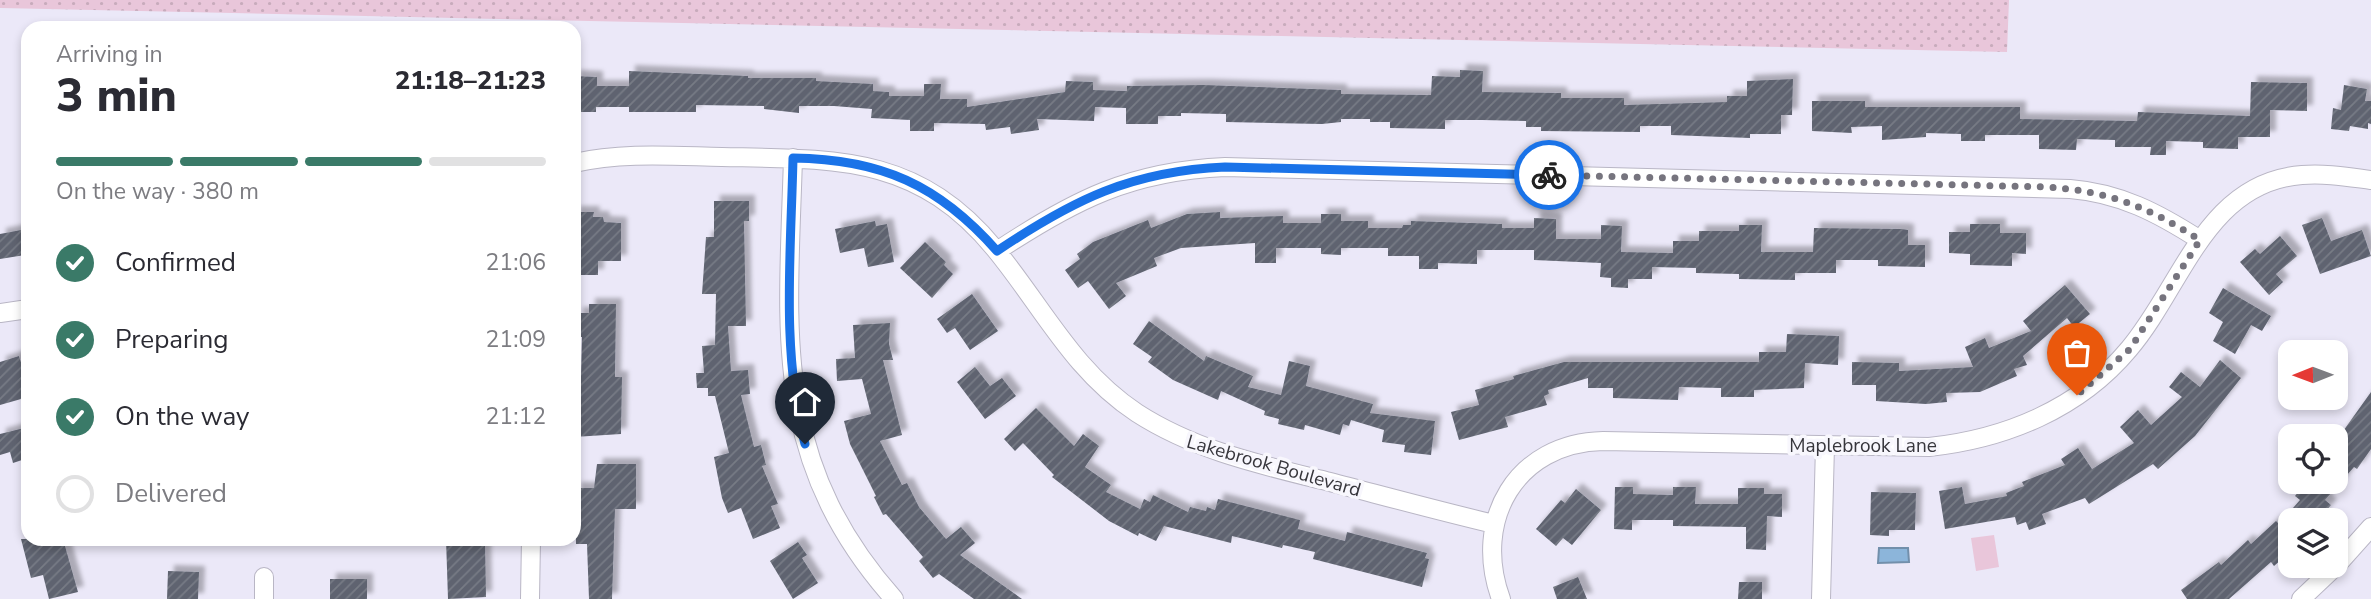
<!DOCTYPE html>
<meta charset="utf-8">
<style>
:root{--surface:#fff;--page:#f7f7f7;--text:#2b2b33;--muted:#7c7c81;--line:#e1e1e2;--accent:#3a7a68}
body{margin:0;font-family:"Nunito Sans",sans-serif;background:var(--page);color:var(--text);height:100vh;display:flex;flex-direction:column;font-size:26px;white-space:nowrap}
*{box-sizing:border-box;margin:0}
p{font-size:23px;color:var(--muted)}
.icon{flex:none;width:38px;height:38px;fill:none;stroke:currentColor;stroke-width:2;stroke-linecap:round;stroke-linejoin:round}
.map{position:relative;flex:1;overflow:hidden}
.sheet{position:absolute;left:21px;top:21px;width:560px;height:525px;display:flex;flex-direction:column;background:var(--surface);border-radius:21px;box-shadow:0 4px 10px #0003}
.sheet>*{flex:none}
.needle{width:46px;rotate:269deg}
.fabs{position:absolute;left:2278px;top:340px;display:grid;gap:14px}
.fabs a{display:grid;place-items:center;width:70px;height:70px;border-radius:14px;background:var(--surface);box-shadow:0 4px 10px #0003;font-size:35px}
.pin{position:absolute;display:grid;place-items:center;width:60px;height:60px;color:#fff;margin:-72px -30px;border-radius:50% 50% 50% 0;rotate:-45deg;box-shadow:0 0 7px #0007}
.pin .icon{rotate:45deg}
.courier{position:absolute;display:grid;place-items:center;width:70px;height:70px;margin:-35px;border:5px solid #1a73e8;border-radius:50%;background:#fff;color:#222;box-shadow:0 2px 9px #0007}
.overview em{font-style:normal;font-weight:800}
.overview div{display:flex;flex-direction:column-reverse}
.overview{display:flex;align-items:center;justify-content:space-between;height:119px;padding:0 35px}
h1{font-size:46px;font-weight:800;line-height:52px}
.bar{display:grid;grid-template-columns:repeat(4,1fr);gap:10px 7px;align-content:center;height:84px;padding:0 35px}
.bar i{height:9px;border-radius:5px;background:var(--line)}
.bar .active{background:var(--accent)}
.bar p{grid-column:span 4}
ol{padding:0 35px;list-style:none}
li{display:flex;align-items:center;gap:21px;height:77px}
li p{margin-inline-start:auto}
li .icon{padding:7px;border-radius:50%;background:var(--accent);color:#fff;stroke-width:4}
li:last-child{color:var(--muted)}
li i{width:38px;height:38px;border:4px solid var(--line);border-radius:50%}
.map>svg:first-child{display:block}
</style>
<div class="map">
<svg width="2371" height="599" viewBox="0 0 2371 599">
<defs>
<pattern id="grass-dots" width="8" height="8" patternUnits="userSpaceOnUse" patternTransform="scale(1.75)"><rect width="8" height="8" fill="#e9c6da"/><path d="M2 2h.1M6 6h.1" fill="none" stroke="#c8abbc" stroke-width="1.8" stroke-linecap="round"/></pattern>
<pattern id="building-hatch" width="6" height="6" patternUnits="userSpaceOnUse" patternTransform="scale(1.75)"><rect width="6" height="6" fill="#5e6370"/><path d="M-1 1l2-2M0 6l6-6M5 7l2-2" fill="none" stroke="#777b85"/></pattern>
<filter id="shadow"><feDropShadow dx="6" dy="-6" stdDeviation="2" flood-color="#0004"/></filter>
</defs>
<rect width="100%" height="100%" fill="#ebe8f8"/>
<path fill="url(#grass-dots)" d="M0 0H2009L2007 52 0 8Z"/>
<path fill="#e9c6da" d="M1994 535 1999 567 1976 571 1971 538Z"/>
<path fill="#8cb5da" stroke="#728fab" stroke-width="2" d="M1879 548H1908L1909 562 1878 563Z"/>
<path fill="url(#building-hatch)" filter="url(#shadow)" d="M1460 70 1483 71 1482 92 1561 93V98H1624V105L1727 102V96H1747V81L1793 79 1792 115H1781V134H1750V138L1671 135V126H1640V132L1541 131V127H1526V121L1482 120H1445V129L1390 128V122H1370V119H1341V122L1322 124 1226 122V114L1181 113V116H1158V124H1126V108L1095 107 1094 121 1037 119 1039 130 1011 134 1010 127 986 130 985 124 934 123V131H910V120L871 118 872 109 834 106H799V113L764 109V106L696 105V112H629V107H596V112H574V76L597 77V86H629V71L748 76V78H816V81L873 84V91L889 92V96H924V84H941L940 99H967V107L1065 92 1066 81 1093 82V90L1127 91V86L1204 85 1341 90V94L1431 95 1432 76 1460 77Z
M2251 82 2307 83V111L2270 110V137H2238V149L2203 148V142L2166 141V155H2150L2151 147H2115V140L2077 139 2076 150 2039 149V135H1985V141H1961V134L1926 133V137L1882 140V126L1851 127 1852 133 1812 131V101H1865V107H2020V119L2137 121 2138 112 2250 116Z
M2344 85 2367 89 2365 101H2371V124L2368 123V129L2350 126 2349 131 2331 129 2333 108 2341 110Z
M714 201H749V221H744L746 326H728L731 371 748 370 750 394 741 395 754 447 761 445 766 465 762 466 778 504 771 506 780 528 753 539 741 508 728 513 722 498 714 457 729 453 715 396H708V388H697L696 373H704L702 346 715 345 716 294H702L706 237H714Z
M574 212H594L593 217H603L604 222 621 223V261H598V275H577Z
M1220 212V218L1283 216V223H1321V214H1341V221H1368V228H1402L1403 225H1411V221L1502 224V228H1534V218L1556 219V239H1601V225L1622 226 1621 252 1673 253V241H1699V231H1739V225H1762L1761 252H1813L1814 228 1902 229 1908 230V245H1925V267L1878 266V260H1836V273H1795V280L1739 279V274L1696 273V268L1652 267V279H1628V288L1611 287V278L1600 277 1601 263 1534 260V250H1477V264L1438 263V269H1419V256H1388V248H1341V255L1321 254V248H1276V263H1255V243L1181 248 1154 258 1157 266 1116 283 1126 296 1109 309 1088 281 1078 288 1065 270 1080 259 1077 254 1093 242 1148 220 1151 228 1187 214Z
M2322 218 2331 241 2362 230 2371 256 2320 274 2302 225Z
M875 221 876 226 887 224 894 262 868 267 864 248 840 253 835 229Z
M1970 224H2000V233H2026V254L2012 253V266L1970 265V254L1949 253V232H1970Z
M21 230 25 255 0 259V234Z
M2280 236 2297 256 2276 274 2283 282 2269 295 2240 262 2255 249 2260 254Z
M925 242 946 262 944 265 953 274 932 298 900 268Z
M2065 285 2090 314 2074 327 2067 318 2023 356 2027 365 2014 369 2017 376 1980 392 1946 393 1947 402 1926 404 1876 401V385H1852V362L1899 363V371L1973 367 1965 347 1985 338 1989 348 2031 331 2023 321Z
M2223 288 2271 316 2262 331 2251 325 2235 354 2213 341 2223 322 2209 313Z
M972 294 998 331 970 350 955 328 947 333 937 319Z
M589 304H616L615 377H622L621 434 574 437V411H579V376H581L582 337H577V313H589Z
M1149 321 1204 361 1206 356 1253 376 1248 387 1281 395 1289 361 1310 366 1306 386 1373 404 1370 413 1435 421 1431 455 1404 452 1405 445 1382 442 1384 430 1351 420 1349 426 1343 424 1340 435 1305 425 1304 430 1278 424 1279 419 1264 415 1265 411 1221 391 1218 400 1173 380 1148 362 1152 357 1133 344Z
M890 323 889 344 893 360H883L902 435 880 441 902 485 907 483 919 507 946 539 961 527 975 543 960 555 1022 599H974L939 574 933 578 919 561 923 557 886 514 883 515 874 497 876 496 850 444 844 421 871 414 862 379 837 381 836 359 855 358 853 325Z
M1787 334 1839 336 1838 365 1805 363 1804 388 1754 390V397H1721V388L1679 387 1678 400 1613 398V388H1588V378L1548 390 1549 394 1544 396 1547 405 1505 417 1508 427 1459 440 1451 412 1479 405 1475 390 1514 379 1513 376 1564 362H1759V352H1786Z
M19 356 28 385V397L0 405V362Z
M2220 360 2241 378 2195 436 2158 469 2153 464 2089 504 2085 498 2042 514 2046 524 2029 530 2026 522 2017 525 2015 517 1945 529 1939 491 1962 487 1965 504 2007 496 2006 493 2024 486 2022 482 2065 465 2061 459 2078 448 2092 469 2134 443 2120 427 2138 410 2151 425 2182 397 2169 387 2181 372 2200 387Z
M975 367 990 386 1002 378 1016 396 985 419 957 382Z
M2371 392V449L2357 469 2354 467 2325 500 2331 505 2318 520H2291V551L2274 566 2271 562 2229 599H2187L2181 590 2219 562 2221 565 2248 540 2251 544 2276 521 2279 524 2300 500 2295 496 2308 481H2336V441Z
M1036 408 1074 446 1083 434 1099 446 1085 467 1111 485 1106 492 1140 509 1144 499 1150 502 1153 495 1188 512 1190 507 1206 511 1207 507 1215 510 1218 499 1300 520 1298 529 1345 541 1347 532 1427 553 1425 558 1429 559 1422 587 1313 559 1315 552 1283 545 1282 548 1232 536 1231 543 1164 526 1156 541 1139 533 1138 536 1109 521 1052 477 1054 475 1023 443 1015 451 1004 439Z
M28 427V458L13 463 10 452 0 455V434Z
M597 464H636V509H615L612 599H589L587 544H576L575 488H594Z
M1615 487H1633V494L1673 495V487H1696L1695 504H1738V488H1764V494H1782V517L1767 516 1766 550 1746 549V527L1673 526V520H1632V530L1614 529Z
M1576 489 1601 510 1572 545 1563 538 1556 546 1536 529 1561 500 1565 503Z
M1871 492 1916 493 1915 530H1889V536L1870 535Z
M21 539H63L78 592 49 599 43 575 31 578Z
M446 539H485L486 597 448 599Z
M798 542 807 555 802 558 818 583 793 599 770 561Z
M168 571 199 572 198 599H167Z
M1578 577 1587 599H1557L1553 587Z
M330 579H367V599H330Z
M1739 582H1762V599H1738Z"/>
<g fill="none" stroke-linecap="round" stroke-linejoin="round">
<g stroke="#b9b6c5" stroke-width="20">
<path id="minor" d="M793 158C788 331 770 459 894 599
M574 163C623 152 672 156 722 157 834 159 917 154 995 249 1042 306 1073 371 1137 413 1196 451 1262 465 1330 482 1384 496 1439 511 1494 524
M997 251C1074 200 1131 171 1225 167L2070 189C2120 193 2158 213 2200 240
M0 313 28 309
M264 599V577
M530 599 531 539
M1501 599C1472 520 1516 443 1603 441L1929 447C2005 439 2079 409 2129 349 2182 287 2206 182 2302 175 2325 173 2348 177 2371 180
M1821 599 1825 446
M2301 599 2337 565 2371 527"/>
</g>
<use href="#minor" stroke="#fff" stroke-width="18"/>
</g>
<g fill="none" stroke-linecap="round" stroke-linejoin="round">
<path stroke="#76747e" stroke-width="7" stroke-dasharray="0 12.6" d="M1549 175 2046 187C2109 191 2146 206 2200 240L2130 349 2077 395"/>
<path stroke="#1a73e8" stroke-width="9" d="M805 444C781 351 791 253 793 158 881 159 939 185 997 251 1073 200 1131 171 1225 167L1549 175"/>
</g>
<g text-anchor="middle" stroke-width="7" stroke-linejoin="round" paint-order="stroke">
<g font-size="19" fill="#37363c" stroke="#f8f7fd">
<text x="1863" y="452">Maplebrook Lane</text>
<text transform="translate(1274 465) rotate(16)" y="7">Lakebrook Boulevard</text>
</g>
</g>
</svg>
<div class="fabs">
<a><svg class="needle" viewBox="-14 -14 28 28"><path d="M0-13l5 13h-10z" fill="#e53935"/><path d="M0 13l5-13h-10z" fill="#7c7c81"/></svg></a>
<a><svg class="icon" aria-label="locate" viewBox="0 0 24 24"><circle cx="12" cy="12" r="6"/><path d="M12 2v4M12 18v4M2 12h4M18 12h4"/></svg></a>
<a><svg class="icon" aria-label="layers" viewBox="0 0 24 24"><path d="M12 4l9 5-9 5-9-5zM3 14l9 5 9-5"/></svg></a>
</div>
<div class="pin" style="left:2077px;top:395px;background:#ea580c"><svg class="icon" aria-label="bag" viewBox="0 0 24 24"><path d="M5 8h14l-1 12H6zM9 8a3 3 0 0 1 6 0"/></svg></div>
<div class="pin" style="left:805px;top:444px;background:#1f2937"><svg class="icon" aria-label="home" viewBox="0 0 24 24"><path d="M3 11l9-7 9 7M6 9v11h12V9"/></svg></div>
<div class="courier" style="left:1549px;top:175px"><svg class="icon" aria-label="bike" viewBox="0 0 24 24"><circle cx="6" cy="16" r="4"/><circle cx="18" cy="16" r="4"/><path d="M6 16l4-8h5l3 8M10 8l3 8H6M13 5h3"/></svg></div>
<section class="sheet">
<div class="overview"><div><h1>3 min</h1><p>Arriving in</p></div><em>21:18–21:23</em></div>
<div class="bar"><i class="active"></i><i class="active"></i><i class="active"></i><i></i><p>On the way · 380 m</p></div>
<ol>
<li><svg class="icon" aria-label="check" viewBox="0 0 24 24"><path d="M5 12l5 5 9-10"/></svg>Confirmed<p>21:06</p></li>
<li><svg class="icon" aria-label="check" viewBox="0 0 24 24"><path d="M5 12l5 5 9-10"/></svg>Preparing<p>21:09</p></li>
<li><svg class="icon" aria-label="check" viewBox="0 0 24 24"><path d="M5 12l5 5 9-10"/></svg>On the way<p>21:12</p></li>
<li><i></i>Delivered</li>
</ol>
</section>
</div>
